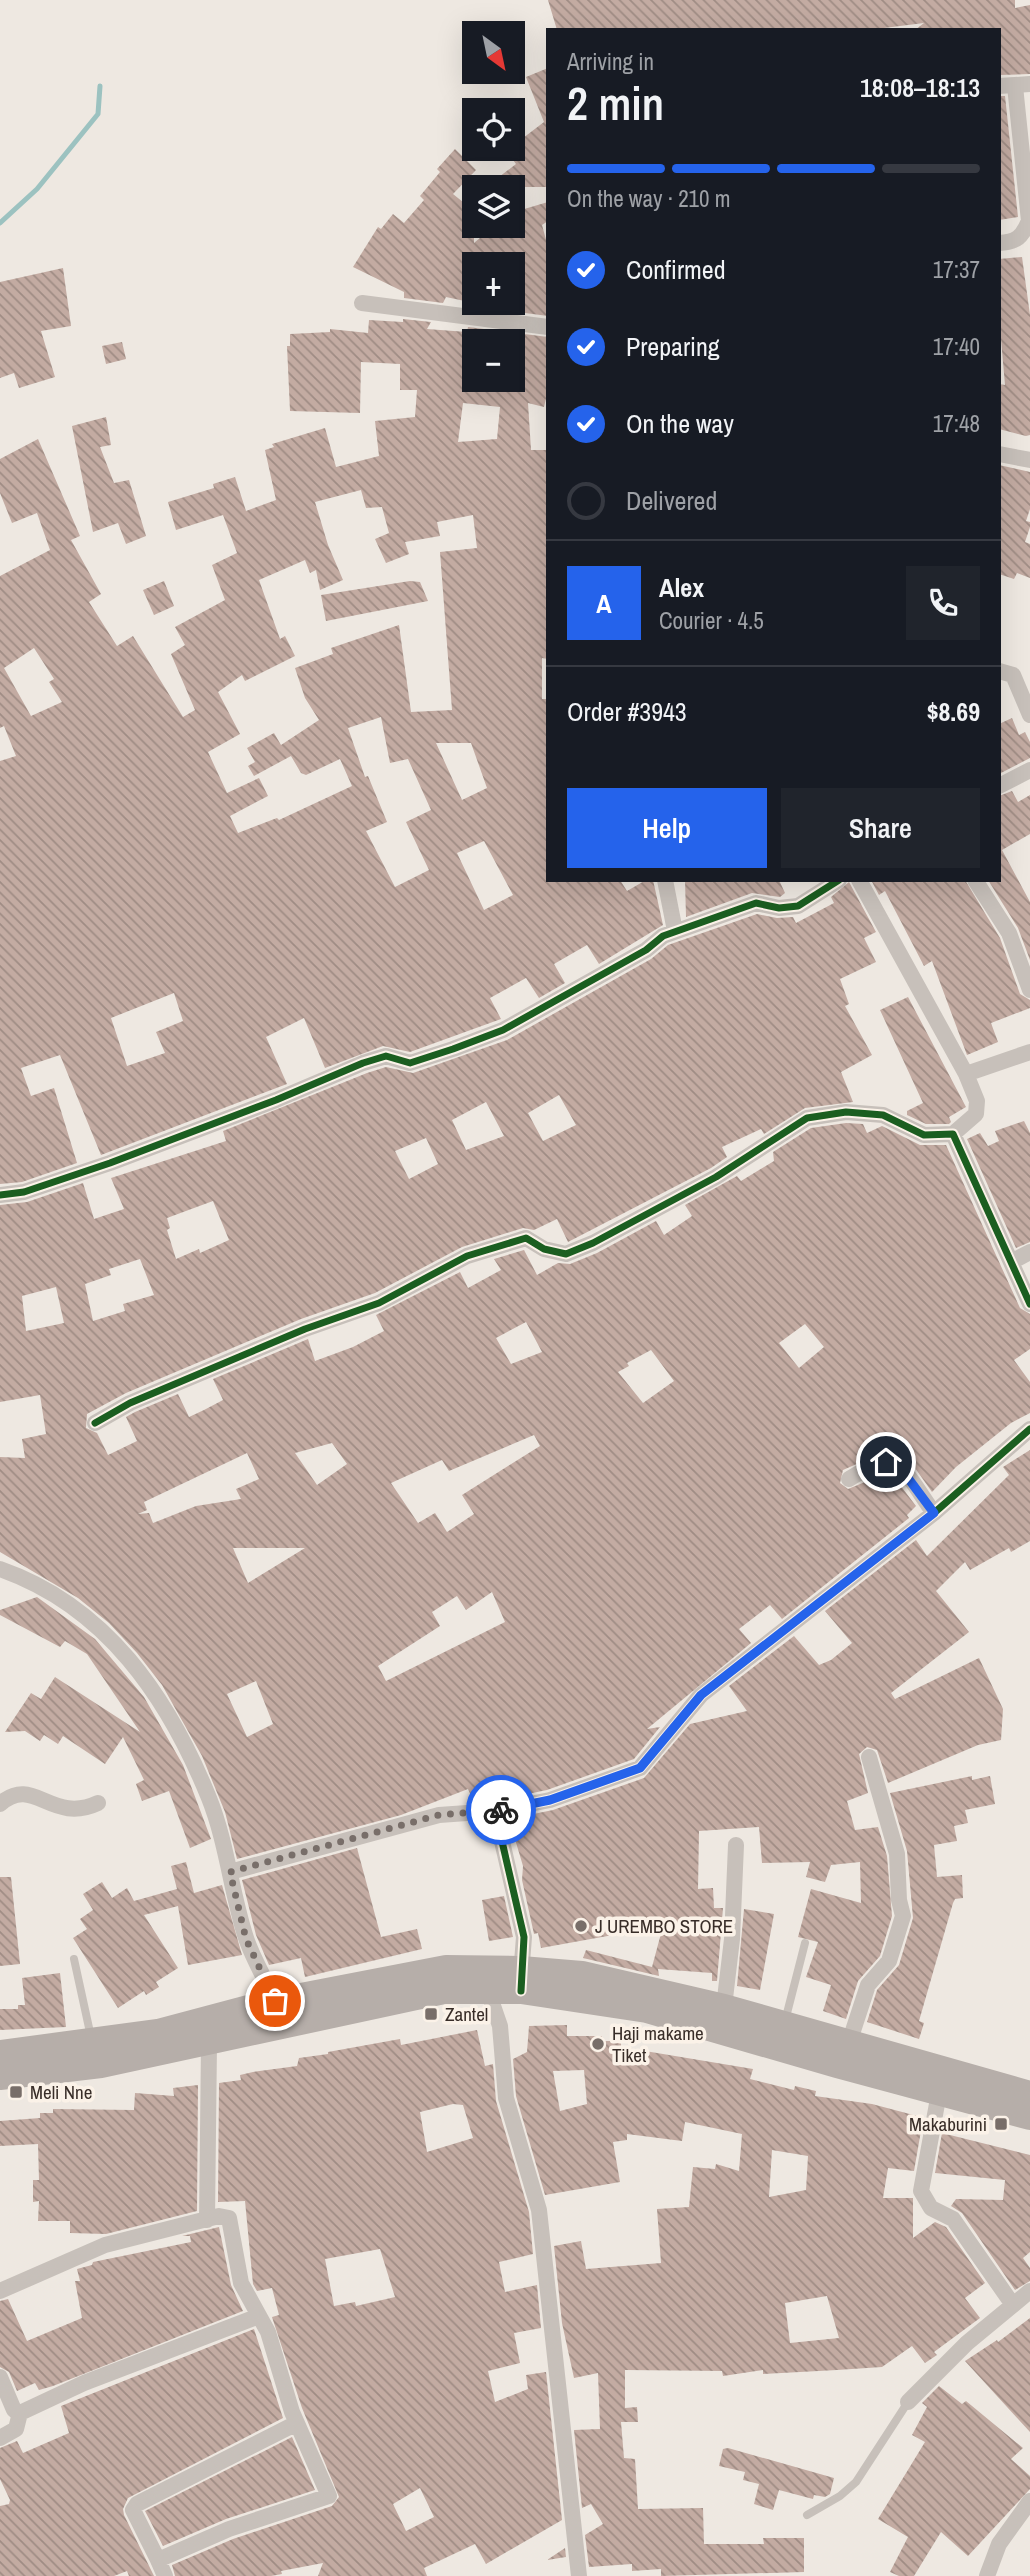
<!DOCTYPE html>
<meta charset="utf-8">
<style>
:root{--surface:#171b24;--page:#20242c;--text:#f1f3f6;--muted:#9ea1a6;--line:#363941;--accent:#2563eb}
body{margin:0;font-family:"Archivo Narrow",sans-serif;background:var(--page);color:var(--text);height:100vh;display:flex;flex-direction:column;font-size:26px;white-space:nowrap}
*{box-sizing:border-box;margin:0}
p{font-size:23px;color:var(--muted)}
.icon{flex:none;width:38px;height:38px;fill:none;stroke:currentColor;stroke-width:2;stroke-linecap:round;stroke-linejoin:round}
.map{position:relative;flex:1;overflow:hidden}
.drawer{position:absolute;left:546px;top:28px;width:455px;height:854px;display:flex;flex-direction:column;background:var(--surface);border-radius:0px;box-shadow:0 7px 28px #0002}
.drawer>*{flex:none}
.needle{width:46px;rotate:147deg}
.tools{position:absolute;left:462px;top:21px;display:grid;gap:14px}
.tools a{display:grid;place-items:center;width:63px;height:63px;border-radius:0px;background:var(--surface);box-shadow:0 7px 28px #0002;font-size:35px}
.pin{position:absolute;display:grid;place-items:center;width:60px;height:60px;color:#fff;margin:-30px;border:4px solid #fff;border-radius:50%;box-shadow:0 2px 7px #0007}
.courier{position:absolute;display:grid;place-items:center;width:70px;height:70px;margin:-35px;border:5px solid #2563eb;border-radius:50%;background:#fff;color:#222;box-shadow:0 2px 9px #0007}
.overview em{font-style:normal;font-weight:600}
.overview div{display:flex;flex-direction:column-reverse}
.overview{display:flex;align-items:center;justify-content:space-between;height:119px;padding:0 21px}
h1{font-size:46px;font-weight:600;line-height:52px}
.bar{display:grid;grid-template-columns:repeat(4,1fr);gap:10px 7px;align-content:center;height:84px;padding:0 21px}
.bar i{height:9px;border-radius:5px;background:var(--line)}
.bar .on{background:var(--accent)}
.bar p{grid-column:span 4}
.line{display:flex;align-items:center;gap:18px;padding:0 21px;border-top:2px solid var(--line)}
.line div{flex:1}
.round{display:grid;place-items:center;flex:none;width:74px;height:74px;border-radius:0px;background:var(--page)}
ol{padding:0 21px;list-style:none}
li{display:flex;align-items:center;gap:21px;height:77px}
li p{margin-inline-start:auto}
li .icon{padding:7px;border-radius:50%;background:var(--accent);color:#fff;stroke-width:4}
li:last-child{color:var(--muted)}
li i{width:38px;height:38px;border:4px solid var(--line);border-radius:50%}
.primary-button{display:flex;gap:14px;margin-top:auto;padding:14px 21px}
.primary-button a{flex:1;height:80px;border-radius:0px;background:var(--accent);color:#fff;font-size:28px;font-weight:600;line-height:80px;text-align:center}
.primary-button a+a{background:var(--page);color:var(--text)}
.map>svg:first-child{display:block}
</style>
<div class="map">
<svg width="1030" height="2576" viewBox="0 0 1030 2576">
<defs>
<pattern id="building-back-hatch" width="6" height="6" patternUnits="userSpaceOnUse" patternTransform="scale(1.75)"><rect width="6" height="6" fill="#c3aba2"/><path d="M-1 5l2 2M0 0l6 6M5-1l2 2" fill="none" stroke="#9f8c84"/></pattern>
</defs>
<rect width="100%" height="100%" fill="#eee8e1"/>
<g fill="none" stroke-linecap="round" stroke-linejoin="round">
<path stroke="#9cc2c0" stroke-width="5" d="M0 223 37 189 98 114 100 86"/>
</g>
<path fill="url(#building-back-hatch)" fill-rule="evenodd" d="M548 0H1015V8L1030 5V74L999 75V30H915L924 23 868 30H557Z
M548 68V187H486L516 164 506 151 544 122 526 77Z
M999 96H1005L1018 217 999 220Z
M455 149 476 170 453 194 474 211V243L494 226H518L514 212 548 202V221L542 225 548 247V316L471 306 474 303 446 297 443 303 404 298V292L353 267 378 227 381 229 393 214 404 223 424 200 420 196 440 172 437 169ZM474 264H513V303H474Z
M1022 257 1030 315V435L1026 436 999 429V384L1005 385 999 316V259Z
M63 268 71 326 41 331 55 377 19 388 14 373 0 378V282Z
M403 319 431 322 427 329 467 332 468 327 548 337V390L544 407 528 403 531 450H548V659L542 658V699H548V880H620L627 891 646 880H653L663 925 599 964 587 945 554 964 565 983 539 998 526 978 490 998 501 1019 410 1052 383 1046 325 1068 304 1018 266 1037 287 1084 101 1155 60 1055 21 1068 31 1096 54 1088 77 1163 22 1182 0 1184V761L16 756 4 726 0 728V576L50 550 37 513 12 523 0 493V459L38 439 80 536 71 540 101 594 89 602 117 646 133 636 183 717 195 710 171 654 185 645 175 627 225 600 212 565 237 553 223 515 176 530 168 502 214 488 213 484 235 477 246 511 276 500 265 450 274 447 272 444 325 428 336 467 379 456 375 421 415 417 417 390H400V364L361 362 360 413 290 411 287 346H290V334L330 332V329L368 333 369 320 403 322ZM474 341H513V380H474ZM463 403 500 407 497 439 458 442ZM361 490 366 508 382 507 389 533 375 539 386 563 409 554 405 542 440 536 437 522 473 515 477 548 440 552 452 710 411 712 399 625 331 648 333 654 295 668 305 698 319 720 281 745 274 733 247 748 255 762 248 766 254 776 291 756 301 773 306 775 340 759 352 786 279 820 277 818 238 833 230 816 268 796 259 778 227 793 208 752 240 734 218 692 242 675 245 681 295 656 285 636 280 639 259 580 305 560 310 573 316 570 320 590 343 580 328 545 315 502ZM34 648 54 679 49 682 62 702 31 716 4 668ZM381 717 390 763 408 759 431 810 406 822 429 870 395 887 366 831 387 822 368 776 365 777 348 728ZM436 743H471L487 788 462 800ZM484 841 513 895 484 910 457 853ZM174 993 183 1021 156 1032 165 1053 127 1066 111 1018Z
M122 342 126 359 106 364 102 346Z
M106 417 111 445 100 447 114 483 129 480 146 536 126 544 118 523 93 532 72 426Z
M999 465 1030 472V509L1026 521 1030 522V527L1025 542 1030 544V578L1017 573 1014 579 999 574Z
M164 581 174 606 154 615 143 590Z
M410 581 420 582 428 601 326 621 321 595Z
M1012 718 1019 735 1025 732 1030 742V758L999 774V724Z
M1012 791 1018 802 1030 795V834L1002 850 1030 902V960L1018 928 988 880H999V796Z
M685 880H779L785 893 780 897 752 893 686 917Z
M871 880H965L1000 938 1020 994 1030 1000V1008L991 1023 998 1042 967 1055 932 961 924 966 885 891 879 895Z
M849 882 876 932 864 938 876 962 840 979 849 1004 845 1006 872 1055 841 1072 853 1102 805 1108 764 1134 761 1129 722 1147 727 1157 711 1168 568 1242 557 1219 534 1230 523 1228 462 1247 375 1293 301 1319 126 1393 87 1414 86 1428 97 1433 108 1455 137 1441 126 1417 135 1412 178 1394 189 1417 204 1410 223 1400 213 1379 308 1339 315 1361 353 1347 384 1331 376 1315 460 1272 468 1288 501 1270 494 1259 524 1250 537 1275 558 1263 570 1264 597 1253 656 1221 664 1235 692 1216 685 1205 737 1176 741 1181 774 1161 773 1152 811 1128 846 1123 863 1124 867 1133 882 1126 920 1145H946L1020 1308 1030 1314V1349L1014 1360 1030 1382V1413L1011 1423 956 1467 932 1492 915 1468 894 1455H877L843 1470 840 1483 848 1489 882 1475 894 1477 916 1506 907 1515 909 1518 782 1619 770 1605 739 1629 751 1643 647 1729 660 1727 634 1759 547 1790 503 1799 501 1794 474 1802 468 1789 401 1815 237 1859 225 1812 202 1756 162 1685 137 1653 109 1623 78 1598 0 1552V1457L25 1458 22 1439 46 1434 40 1395 0 1402V1205L27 1202 83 1183 94 1219 124 1209 111 1178 226 1141 223 1131 367 1073 386 1067 413 1073 507 1040 651 959 668 945 757 914 777 918 793 917 796 923 834 903 831 897ZM559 1095 576 1125 543 1141 528 1113ZM486 1102 504 1136 466 1150 452 1120ZM426 1138 438 1164 409 1179 395 1151ZM213 1201 229 1240 200 1253 199 1249 176 1259 167 1230 170 1228 167 1218ZM140 1259 154 1295 123 1304 125 1311 93 1321 85 1284 111 1275 109 1269ZM56 1287 64 1323 26 1331 22 1296ZM526 1322 542 1352 511 1364 496 1338ZM805 1324 824 1347 799 1368 779 1343ZM651 1350 674 1381 643 1403 618 1372 629 1366 627 1363ZM534 1435 540 1446 462 1495 474 1514 447 1532 435 1513 418 1523 391 1483 442 1460 449 1471ZM332 1443 347 1464 317 1485 295 1453ZM247 1453 259 1479 236 1489 241 1499 196 1506 153 1523 149 1513 138 1514 147 1510 144 1502ZM233 1548H305L248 1583ZM492 1592 505 1622 386 1681 378 1666 440 1626 432 1612 457 1596 466 1610ZM256 1681 273 1724 247 1737 227 1694Z
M908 997 966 1107 949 1117 951 1122 949 1124H926L907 1115V1111L923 1103 880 1010Z
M1024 1121 1030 1133V1242L1016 1248 967 1139 980 1133 988 1146 999 1141 995 1131Z
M1030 1450V1541L1011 1552 1009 1548 970 1570 965 1562 936 1591 969 1632 891 1693 895 1699 979 1658 1003 1709 1001 1740 978 1745 888 1783 877 1750 867 1747 859 1754 868 1793 847 1801 855 1830 878 1827 887 1856 892 1916 880 1956 858 1981 846 2019 823 2011 831 1985 806 1977 818 1942 798 1937 811 1889 861 1903 860 1862 831 1865 825 1882 806 1877 810 1862 762 1863 759 1827 699 1831 698 1889 713 1888 714 1908H723L717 1981H712V1973L658 1969 659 1976 583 1958 586 1950 652 1967 663 1926 541 1948 538 1933 534 1934 522 1880 523 1866 509 1819 553 1810 644 1778 690 1724 747 1711 729 1686 794 1636 819 1665 831 1660 852 1643 825 1611 916 1540 927 1556 1009 1475 1003 1467Z
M37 1597 95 1639 144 1697 183 1765 211 1839 190 1848 169 1791 142 1801 136 1784 144 1780 123 1737 105 1764 63 1736 58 1744 44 1735 40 1741 25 1731 5 1732 31 1693 41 1699 55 1677 140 1732 87 1654 65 1641 60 1647 0 1615V1610Z
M972 1776V1780L990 1776 995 1804 965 1810 968 1823 954 1826 957 1841 934 1845 937 1877 962 1875 963 1898 955 1899 953 1903 919 2021 924 2023 919 2039 867 2022 877 1990 899 1965 913 1918 907 1851 890 1793Z
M357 1848 381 1937 417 1929 422 1949 305 1977 301 1958 269 1965 256 1935 242 1880Z
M186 1862 194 1893 222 1885 242 1955 188 1965 178 1906 144 1915 178 1968 156 1982 159 1987 146 1995 144 1991 118 2008 73 1938 87 1929 80 1919 93 1910 83 1894 102 1882 112 1898 127 1888 134 1901 177 1889 171 1866Z
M0 1877H11L20 1964 0 1966Z
M504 1896 513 1937 489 1941 482 1900Z
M744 1909 774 1914 760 1990 737 1986Z
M60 1973 66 2027 0 2030V2009H18V2005H25L22 1978Z
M567 2025V2036H602V2041H621V2047L753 2069 750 2079 794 2090 795 2086 816 2091 815 2096 872 2104 921 2117 919 2124 922 2125 914 2171 888 2168 883 2198H913V2238L935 2222 946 2227 985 2283 965 2298 980 2318 934 2352 937 2355 925 2363 912 2346 882 2367 837 2370 763 2374V2370L723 2376 722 2371 625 2370V2408L637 2407 638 2422H621L624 2458 635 2459 638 2509 703 2508 704 2544H764L763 2538H804V2572L661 2576V2569L632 2571V2564L589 2567 585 2535 603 2524 591 2504 582 2508 574 2430 600 2429 598 2373 574 2378 562 2323 554 2246 581 2241 586 2269 661 2263 657 2209 689 2207 693 2167 715 2169 716 2164 739 2171 742 2134 685 2122 682 2141 627 2134V2140L613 2142 620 2182 545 2195 516 2096 513 2059 527 2052 529 2026ZM584 2070 587 2104 560 2111 553 2071ZM772 2150 808 2156 806 2190 769 2197ZM827 2296 839 2338 790 2343 785 2303Z
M477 2030 485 2066 493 2064 496 2101 529 2212 533 2254 499 2262 505 2292 537 2285 541 2328 514 2333 520 2363 488 2371 495 2402 528 2389 526 2375 546 2372 562 2520 486 2564 475 2544 424 2568 427 2576H318L323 2563 281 2571 282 2574 271 2576H175L172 2565 233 2539 332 2506 339 2497 302 2408 272 2317 279 2315 272 2288 257 2291 253 2284 245 2201 218 2202 219 2083 241 2080 240 2075 253 2072 297 2066 299 2058 328 2054V2052L400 2039 401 2045ZM453 2104 463 2105 473 2138 427 2152 420 2112ZM380 2249 395 2297 356 2306 355 2302 334 2306 325 2259ZM420 2488 434 2517 406 2531 393 2504Z
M198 2085 197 2211 106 2234 70 2233V2221H38L39 2201 33 2202V2180H39L38 2144 0 2146V2121L40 2118V2113H53V2109L134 2110 135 2093 174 2096 173 2088Z
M942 2133 1030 2155V2252L1023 2258 1030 2268V2281L1015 2290 962 2213 951 2206 956 2199 1003 2200 1005 2180 935 2173Z
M219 2227 231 2285 243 2311 53 2386 39 2390 35 2383 17 2391 9 2372 0 2367V2301L8 2299 27 2341 82 2318 75 2281H80L77 2269 92 2265 93 2262 191 2242 190 2236H182Z
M1030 2318V2432L965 2361 997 2340 998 2342Z
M254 2329 283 2418 128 2498 123 2509 124 2515 154 2576H129L127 2571 114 2576H0V2506L9 2504 10 2500 0 2479V2448L17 2441 23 2453 69 2433 61 2406Z
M939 2386 962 2404 966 2401 1023 2448 1011 2459 1030 2476V2489L968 2556 941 2532 914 2576H899L890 2572 908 2537 878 2519 925 2442 912 2435 927 2407 922 2403Z
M292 2437 315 2490 226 2519 163 2546 145 2511Z
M728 2448 834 2478 830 2494 825 2497 814 2495 813 2499 779 2490 773 2510 754 2504 759 2484 743 2480 745 2472 719 2466 723 2449Z
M565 2548 566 2557 547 2560Z"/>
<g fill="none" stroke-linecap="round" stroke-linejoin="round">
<path stroke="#c7c0ba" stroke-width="8" d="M74 1959 91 2037
M785 2021 805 1943
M807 2515 840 2496 856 2482 908 2402"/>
<path stroke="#c7c0ba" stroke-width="16" d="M999 86 1030 84
M999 243C1017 242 1022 237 1029 221L1015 86
M362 303 548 327
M999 454 1030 460
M999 671 1013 675 1030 715
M999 786 1030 770
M665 880 675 931
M859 880 966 1074 977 1101 976 1114 953 1134
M975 880 1009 933 1030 990
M966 1074 1030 1052
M0 1195 24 1192 110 1163 276 1100 363 1063 386 1056 410 1063 453 1049 503 1030 646 950 663 936 756 903 779 908 798 906 839 880
M1011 1262 1030 1252
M95 1423 130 1403 305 1329 379 1303 467 1256 526 1238 544 1249 566 1254 593 1243 716 1177 807 1118 846 1112 883 1115 924 1135 953 1134 1030 1304
M849 1479C901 1446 904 1472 934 1513
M0 1569C106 1606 168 1697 209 1798 227 1843 231 1892 246 1938 253 1959 266 1980 275 2001
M0 1804C34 1774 51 1825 98 1803
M230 1872 439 1815 495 1811
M521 1975 524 1937 495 1811 550 1800 640 1768 701 1695 934 1513 1030 1429
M488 1991 500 2026 506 2098 539 2210 579 2576
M724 2007 732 1939 736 1845
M849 2043 868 1985 889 1961 903 1916 899 1900 897 1854 869 1757
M939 2093 921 2191 931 2208 953 2219 1013 2305
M207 2220 209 2044
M0 2291 105 2245 219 2216 229 2218 241 2283 268 2332 292 2412 329 2496 229 2529 158 2560 165 2576
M0 2377 14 2410 20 2413 84 2383 259 2316
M908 2402 967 2343 1030 2291
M0 2438 16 2429 20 2413
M158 2560 133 2510 137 2504 297 2423
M987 2576 999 2544 1030 2501"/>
<path stroke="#b6aea9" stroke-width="26" d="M0 2053 158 2032 275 2001 446 1968 521 1969 582 1974 724 2007 1030 2094
M0 2077 101 2065 444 1991H521L647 2010 837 2065 1030 2117"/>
<g stroke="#fbf2e8" stroke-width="11">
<path id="cycleway" d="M0 1195 24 1192 110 1163 276 1100 363 1063 386 1056 410 1063 453 1049 503 1030 646 950 663 936 756 903 779 908 798 906 839 880
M95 1423 130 1403 305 1329 379 1303 467 1256 526 1238 544 1249 566 1254 593 1243 716 1177 807 1118 846 1112 883 1115 924 1135 953 1134 1030 1304
M521 1991 524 1937 495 1811 550 1800 640 1768 701 1695 934 1513 1030 1429"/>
</g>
<use href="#cycleway" stroke="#1b5e20" stroke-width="7"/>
</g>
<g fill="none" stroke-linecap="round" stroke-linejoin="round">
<path stroke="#786e69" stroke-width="7" stroke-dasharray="0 12.6" d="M275 2001 246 1939 230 1872 439 1815 501 1810"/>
<path stroke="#2563eb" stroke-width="9" d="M501 1810 550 1800 640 1768 701 1695 934 1513 899 1466 886 1462"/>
</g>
<g fill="#786e69" stroke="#fbf2e8" stroke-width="2.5">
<circle cx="581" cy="1926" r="7"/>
<rect x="424" y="2007" width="14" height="14" rx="3.5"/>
<circle cx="598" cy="2044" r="7"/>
<rect x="9" y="2085" width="14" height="14" rx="3.5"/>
<rect x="994" y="2117" width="14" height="14" rx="3.5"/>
</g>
<g text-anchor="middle" stroke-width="7" stroke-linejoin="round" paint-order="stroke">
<g font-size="19" fill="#382d28" stroke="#fbf2e8" text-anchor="start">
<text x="595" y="1933">J UREMBO STORE</text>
<text x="445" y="2021">Zantel</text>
<text x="612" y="2040">Haji makame<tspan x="612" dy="22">Tiket</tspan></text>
<text x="30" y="2099">Meli Nne</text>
<text x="987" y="2131" text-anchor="end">Makaburini</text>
</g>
</g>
</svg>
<div class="tools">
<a><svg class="needle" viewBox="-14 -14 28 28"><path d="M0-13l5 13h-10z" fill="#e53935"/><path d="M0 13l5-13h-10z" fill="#9ea1a6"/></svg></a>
<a><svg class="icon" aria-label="locate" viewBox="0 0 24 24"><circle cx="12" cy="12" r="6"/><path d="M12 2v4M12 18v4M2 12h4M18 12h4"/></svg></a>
<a><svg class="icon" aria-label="layers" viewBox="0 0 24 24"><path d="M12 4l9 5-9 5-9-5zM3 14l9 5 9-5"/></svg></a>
<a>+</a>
<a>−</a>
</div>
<div class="pin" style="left:275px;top:2001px;background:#ea580c"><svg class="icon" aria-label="bag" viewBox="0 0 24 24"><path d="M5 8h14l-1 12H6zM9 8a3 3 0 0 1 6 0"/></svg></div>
<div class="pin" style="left:886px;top:1462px;background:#1f2937"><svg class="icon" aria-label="home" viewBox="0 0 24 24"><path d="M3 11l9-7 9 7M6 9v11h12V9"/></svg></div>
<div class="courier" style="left:501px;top:1810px"><svg class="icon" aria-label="bike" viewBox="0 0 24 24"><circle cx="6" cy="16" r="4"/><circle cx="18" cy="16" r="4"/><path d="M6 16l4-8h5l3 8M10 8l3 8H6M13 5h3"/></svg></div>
<section class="drawer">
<div class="overview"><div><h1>2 min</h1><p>Arriving in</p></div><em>18:08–18:13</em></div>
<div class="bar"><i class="on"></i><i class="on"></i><i class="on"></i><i></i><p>On the way · 210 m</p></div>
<ol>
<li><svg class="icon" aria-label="check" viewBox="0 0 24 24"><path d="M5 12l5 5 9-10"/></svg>Confirmed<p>17:37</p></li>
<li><svg class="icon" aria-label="check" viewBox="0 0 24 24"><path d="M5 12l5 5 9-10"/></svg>Preparing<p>17:40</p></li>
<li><svg class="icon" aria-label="check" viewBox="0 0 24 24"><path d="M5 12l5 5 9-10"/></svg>On the way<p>17:48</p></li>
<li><i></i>Delivered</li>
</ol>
<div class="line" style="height:126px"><b class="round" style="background:var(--accent);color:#fff">A</b><div><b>Alex</b><p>Courier · 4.5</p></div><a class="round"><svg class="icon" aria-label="phone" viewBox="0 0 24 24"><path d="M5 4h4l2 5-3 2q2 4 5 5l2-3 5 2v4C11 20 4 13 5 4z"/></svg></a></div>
<div class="line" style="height:91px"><div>Order #3943</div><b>$8.69</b></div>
<div class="primary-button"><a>Help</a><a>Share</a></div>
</section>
</div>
